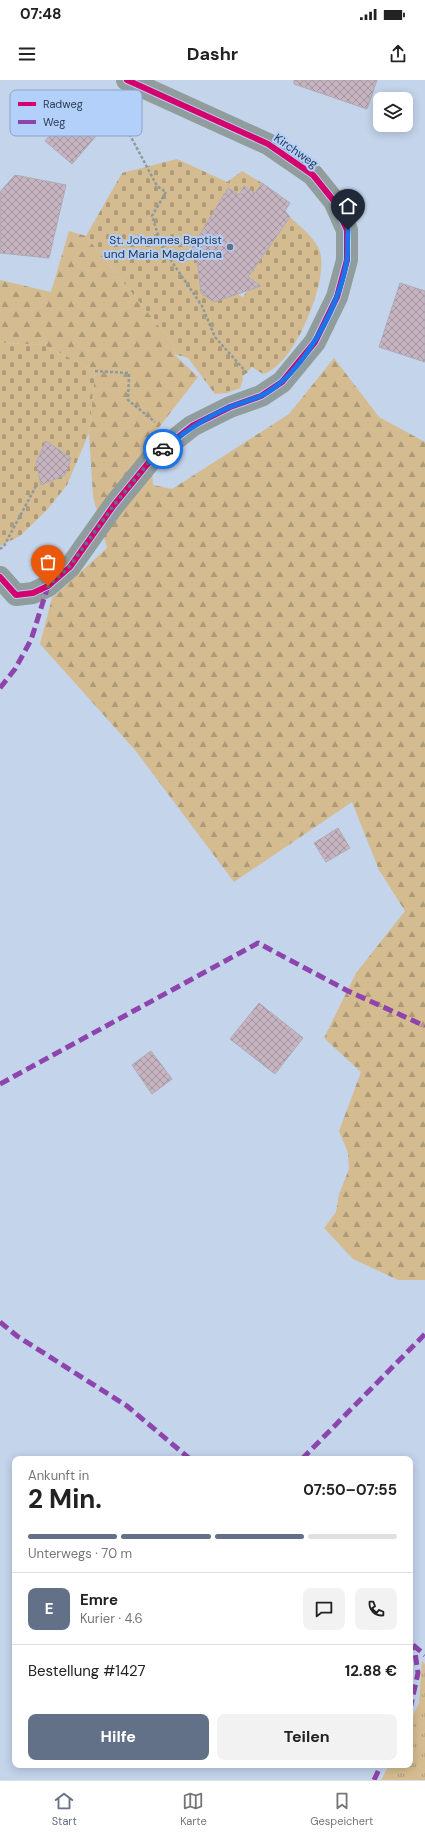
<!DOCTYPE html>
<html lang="de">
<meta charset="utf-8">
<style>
:root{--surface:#fff;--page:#f2f2f2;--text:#222;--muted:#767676;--line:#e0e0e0;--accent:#627187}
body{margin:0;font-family:"DM Sans",sans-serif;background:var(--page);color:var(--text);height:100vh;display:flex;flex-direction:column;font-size:15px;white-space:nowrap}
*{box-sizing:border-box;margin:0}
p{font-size:13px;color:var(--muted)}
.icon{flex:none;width:22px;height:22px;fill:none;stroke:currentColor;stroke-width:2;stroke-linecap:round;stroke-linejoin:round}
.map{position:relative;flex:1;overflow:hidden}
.panel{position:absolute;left:12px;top:1376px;width:401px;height:312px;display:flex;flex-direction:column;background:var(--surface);border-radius:8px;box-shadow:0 2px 10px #0003}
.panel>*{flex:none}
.tools{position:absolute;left:373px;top:12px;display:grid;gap:8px}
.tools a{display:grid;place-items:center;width:40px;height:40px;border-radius:8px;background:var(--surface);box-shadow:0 2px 10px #0003;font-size:20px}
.pin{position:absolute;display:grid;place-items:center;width:34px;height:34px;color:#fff;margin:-41px -17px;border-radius:50% 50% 50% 0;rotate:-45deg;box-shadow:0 0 4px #0007}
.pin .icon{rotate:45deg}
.courier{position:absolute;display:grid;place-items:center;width:40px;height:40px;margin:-20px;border:3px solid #1a73e8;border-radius:50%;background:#fff;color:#222;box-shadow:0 1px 5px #0007}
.overview em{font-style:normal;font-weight:700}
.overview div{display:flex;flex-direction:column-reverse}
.overview{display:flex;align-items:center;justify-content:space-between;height:68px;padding:0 16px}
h1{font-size:26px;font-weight:700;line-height:30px}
.bar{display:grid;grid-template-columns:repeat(4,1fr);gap:6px 4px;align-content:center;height:48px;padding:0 16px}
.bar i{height:5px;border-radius:3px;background:var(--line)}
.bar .current{background:var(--accent)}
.bar p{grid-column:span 4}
.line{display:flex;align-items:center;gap:10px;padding:0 16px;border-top:1px solid var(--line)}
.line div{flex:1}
.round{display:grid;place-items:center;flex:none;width:42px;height:42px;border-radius:8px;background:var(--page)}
.button{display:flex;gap:8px;margin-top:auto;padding:8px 16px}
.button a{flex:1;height:46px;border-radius:8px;background:var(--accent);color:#fff;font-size:16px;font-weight:700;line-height:46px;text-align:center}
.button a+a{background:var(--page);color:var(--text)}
.status{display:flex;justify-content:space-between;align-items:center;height:28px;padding:0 20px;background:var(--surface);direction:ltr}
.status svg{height:11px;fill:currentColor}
header{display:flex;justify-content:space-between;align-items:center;height:52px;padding:0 16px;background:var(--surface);font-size:18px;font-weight:700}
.dock{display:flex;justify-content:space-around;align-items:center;height:56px;border-top:1px solid var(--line);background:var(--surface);font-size:11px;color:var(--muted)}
.dock a{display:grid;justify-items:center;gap:2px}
.dock .current{color:var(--accent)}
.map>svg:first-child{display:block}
</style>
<div class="status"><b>07:48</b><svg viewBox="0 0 49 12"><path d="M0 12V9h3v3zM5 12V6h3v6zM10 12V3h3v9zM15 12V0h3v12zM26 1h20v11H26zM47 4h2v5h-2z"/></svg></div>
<header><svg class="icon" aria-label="menu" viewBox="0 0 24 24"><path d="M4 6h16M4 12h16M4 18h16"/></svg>Dashr<svg class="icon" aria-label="share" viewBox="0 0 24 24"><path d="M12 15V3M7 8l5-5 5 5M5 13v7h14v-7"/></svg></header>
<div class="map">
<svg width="425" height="1700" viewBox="0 0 425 1700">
<defs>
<pattern id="grass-tufts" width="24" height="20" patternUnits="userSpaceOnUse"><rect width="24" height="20" fill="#d5bc90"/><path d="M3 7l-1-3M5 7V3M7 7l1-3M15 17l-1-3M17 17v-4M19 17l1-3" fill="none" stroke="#ad9a78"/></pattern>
<pattern id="forest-firs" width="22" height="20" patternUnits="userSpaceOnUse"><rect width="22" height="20" fill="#d5bc90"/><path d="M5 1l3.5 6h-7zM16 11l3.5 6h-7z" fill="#ad9a78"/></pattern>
<pattern id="cemetery-stones" width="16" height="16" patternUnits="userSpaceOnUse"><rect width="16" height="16" fill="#d5bc90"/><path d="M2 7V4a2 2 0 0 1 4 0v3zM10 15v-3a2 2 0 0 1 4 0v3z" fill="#ad9a78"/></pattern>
<pattern id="building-cross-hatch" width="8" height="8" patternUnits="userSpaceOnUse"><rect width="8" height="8" fill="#c6b4c0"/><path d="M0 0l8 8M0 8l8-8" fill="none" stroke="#a1949e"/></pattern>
</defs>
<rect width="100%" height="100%" fill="#c3d4eb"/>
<path fill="url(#grass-tufts)" d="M422 1581 425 1584V1700H381L389 1685H410V1642L419 1623Z"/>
<path fill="url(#forest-firs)" d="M69 151 86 156 175 266 174 274 198 297 150 359 153 405 172 409 289 334 334 278 379 337 425 362V1200H398L353 1179 324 1148 336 1132 339 1114 349 1089 348 1073 339 1051 361 992 324 958 356 893 405 831 379 790 352 722 234 802 135 670 40 564 52 518 107 468 93 416 89 353 95 291 44 265 0 263V200L51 212Z"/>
<path fill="url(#cemetery-stones)" d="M177 79 227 102 242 91 262 103 255 113 245 106 239 115 229 108 209 161 199 155 187 173 207 186 232 211 243 217 254 201 248 197 290 137C299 146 316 158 320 172 329 200 294 287 263 294L252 287 242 297 243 300 240 308 227 313 215 314 188 278 174 274 175 266 86 156 122 93Z
M0 263 44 265 95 291 89 353 67 405 47 430 20 456 0 466Z"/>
<path fill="url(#building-cross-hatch)" stroke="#afaab5" d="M294 0H377L367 29 294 4Z
M75 26 102 49 72 84 45 61Z
M15 95 66 105 49 178 0 173V112Z
M262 103 290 123 285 131 290 137 248 197 261 206 214 222 201 213 197 179 188 174 228 108 239 115 244 106 255 113Z
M400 203 425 211V282L379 267Z
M46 361 71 378 65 395 41 405 36 383Z
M338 748 350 768 326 782 314 763Z
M259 923 303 958 275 994 230 959Z
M151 971 172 999 152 1014 132 985Z"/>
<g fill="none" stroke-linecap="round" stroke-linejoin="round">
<path stroke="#8d9a9d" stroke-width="2.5" stroke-dasharray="3 2" stroke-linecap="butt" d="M113 23 157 106 166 112 152 136 162 167 202 226 215 257 247 293
M95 291 129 293 128 320 155 342
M0 469 4 466 36 406"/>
<path stroke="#909d9c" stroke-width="22" d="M0 497 16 515 33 513 48 506 70 487 114 425 154 376 192 346 230 327 261 316 282 302 315 262 337 217 347 180V150L334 121 313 95 268 64 127 0"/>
<path stroke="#8e44ad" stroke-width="5" stroke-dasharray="10 5" stroke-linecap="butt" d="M0 608 15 589 31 560 48 506
M0 1004 258 863 348 911 425 946
M0 1242 17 1256 127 1326 190 1379
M302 1379 425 1254
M413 1565 425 1575
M410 1629 418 1593 414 1566
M374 1700 381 1685"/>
<g stroke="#b3d0fb" stroke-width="8">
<path id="cycleway" d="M0 497 16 515 33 513 48 506 70 487 114 425 154 376 192 346 230 327 261 316 282 302 315 262 337 217 347 180V150L334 121 313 95 268 64 127 0"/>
</g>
<use href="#cycleway" stroke="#d6006c" stroke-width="6"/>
</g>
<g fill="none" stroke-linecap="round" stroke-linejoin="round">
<path stroke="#627187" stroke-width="4" stroke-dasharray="0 7.2" d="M48 506 70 486 114 425 154 376 163 369"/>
<path stroke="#1a73e8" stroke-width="5" d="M163 369C185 352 204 338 230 327 240 323 251 320 261 316 304 294 339 226 347 180 348 171 347 160 348 150"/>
</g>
<circle fill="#627187" stroke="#b3d0fb" stroke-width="1.5" cx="230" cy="167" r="4"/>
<g text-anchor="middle" stroke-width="4" stroke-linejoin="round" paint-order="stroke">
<g font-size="12" fill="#2d3b51" stroke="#b3d0fb">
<text transform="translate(296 71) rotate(35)" y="4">Kirchweg</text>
</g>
<g font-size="12" fill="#2d3b51" stroke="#b3d0fb" text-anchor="end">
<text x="222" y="164">St. Johannes Baptist<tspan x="222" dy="14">und Maria Magdalena</tspan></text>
</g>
</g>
<rect x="10" y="10" width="132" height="46" rx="6" fill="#b3d0fb" stroke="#8ba3c8" stroke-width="1"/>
<rect x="18" y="22" width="18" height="4" fill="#d6006c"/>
<rect x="18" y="40" width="18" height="4" fill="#8e44ad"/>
<g font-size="11" fill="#2d3b51">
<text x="43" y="28">Radweg</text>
<text x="43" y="46">Weg</text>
</g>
</svg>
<div class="tools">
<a><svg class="icon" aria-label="layers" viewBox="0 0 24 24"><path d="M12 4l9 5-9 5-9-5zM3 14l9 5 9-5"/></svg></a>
</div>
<div class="pin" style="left:48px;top:506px;background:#ea580c"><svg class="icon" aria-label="bag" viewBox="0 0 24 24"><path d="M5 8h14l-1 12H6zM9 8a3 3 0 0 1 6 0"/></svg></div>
<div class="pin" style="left:348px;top:150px;background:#1f2937"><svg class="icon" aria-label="home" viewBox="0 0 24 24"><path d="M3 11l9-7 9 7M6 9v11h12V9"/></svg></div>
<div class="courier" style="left:163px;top:369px"><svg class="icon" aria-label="car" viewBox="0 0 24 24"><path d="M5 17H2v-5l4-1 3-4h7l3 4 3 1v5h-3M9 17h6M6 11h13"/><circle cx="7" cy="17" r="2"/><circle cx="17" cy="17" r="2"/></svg></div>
<section class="panel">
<div class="overview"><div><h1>2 Min.</h1><p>Ankunft in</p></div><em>07:50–07:55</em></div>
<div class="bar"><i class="current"></i><i class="current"></i><i class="current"></i><i></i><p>Unterwegs · 70 m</p></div>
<div class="line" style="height:72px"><b class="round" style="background:var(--accent);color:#fff">E</b><div><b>Emre</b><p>Kurier · 4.6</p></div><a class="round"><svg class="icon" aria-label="chat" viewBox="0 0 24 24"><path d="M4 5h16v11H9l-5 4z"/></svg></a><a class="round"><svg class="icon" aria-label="phone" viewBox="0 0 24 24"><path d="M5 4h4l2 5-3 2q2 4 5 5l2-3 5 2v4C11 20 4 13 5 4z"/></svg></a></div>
<div class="line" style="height:52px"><div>Bestellung #1427</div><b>12.88 €</b></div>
<div class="button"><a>Hilfe</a><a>Teilen</a></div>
</section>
</div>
<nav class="dock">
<a class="current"><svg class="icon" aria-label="home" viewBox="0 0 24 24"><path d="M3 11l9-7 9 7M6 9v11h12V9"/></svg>Start</a>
<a><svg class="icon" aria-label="map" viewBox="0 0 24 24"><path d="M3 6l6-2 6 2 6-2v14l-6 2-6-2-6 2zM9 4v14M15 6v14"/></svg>Karte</a>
<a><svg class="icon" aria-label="saved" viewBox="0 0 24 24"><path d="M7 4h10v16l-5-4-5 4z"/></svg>Gespeichert</a>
</nav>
